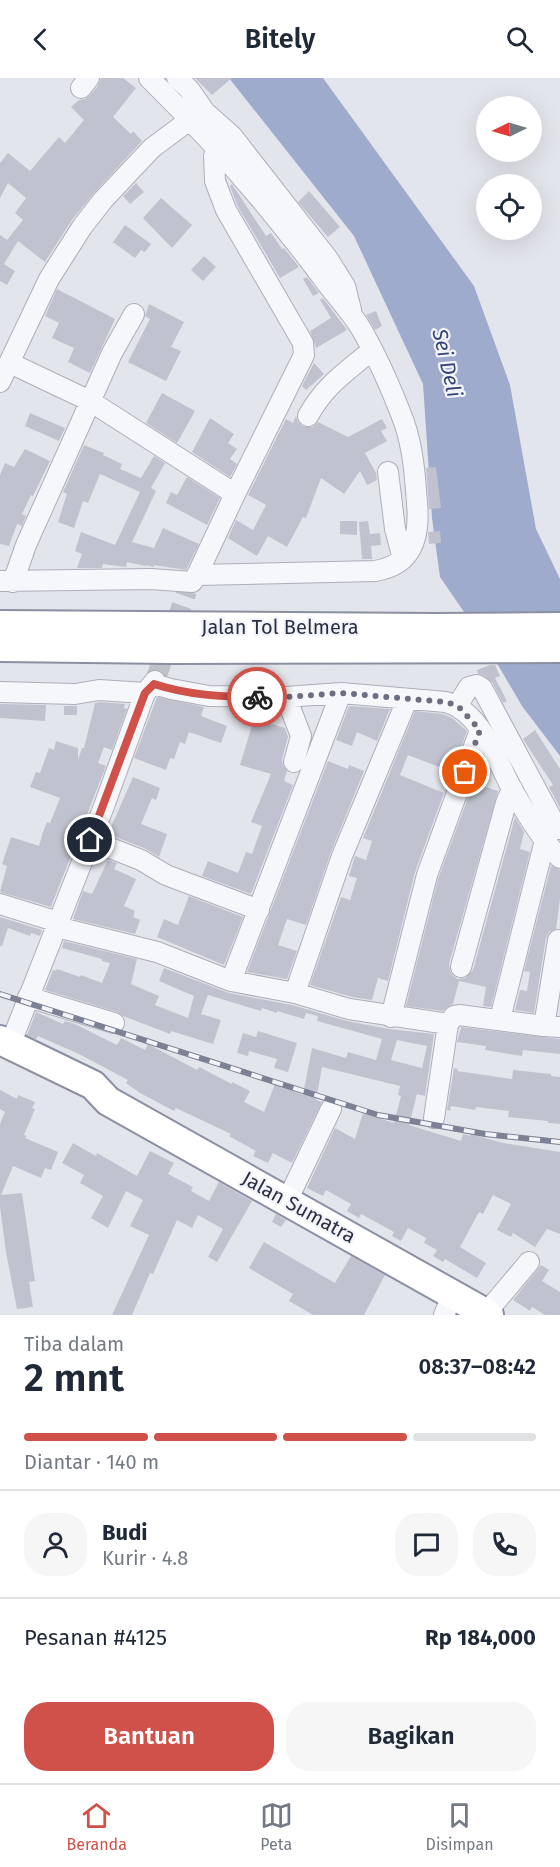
<!DOCTYPE html>
<html lang="id">
<meta charset="utf-8">
<style>
:root{--surface:#fff;--page:#f6f6f7;--text:#1f2937;--muted:#747a83;--line:#e0e1e3;--accent:#d05149}
body{margin:0;font-family:"Fira Sans",sans-serif;background:var(--page);color:var(--text);height:100vh;display:flex;flex-direction:column;font-size:22px;white-space:nowrap}
*{box-sizing:border-box;margin:0}
p{font-size:20px;color:var(--muted)}
.icon{flex:none;width:33px;height:33px;fill:none;stroke:currentColor;stroke-width:2;stroke-linecap:round;stroke-linejoin:round}
.map{position:relative;height:1237px;overflow:hidden}
.sheet{display:flex;flex-direction:column;background:var(--surface);flex:1}
.sheet>*{flex:none}
.needle{width:39px;rotate:265deg}
.fabs{position:absolute;left:476px;top:18px;display:grid;gap:12px}
.fabs a{display:grid;place-items:center;width:66px;height:66px;border-radius:50%;background:var(--surface);box-shadow:0 6px 24px #0002;font-size:30px}
.pin{position:absolute;display:grid;place-items:center;width:51px;height:51px;color:#fff;margin:-26px;border:3px solid #fff;border-radius:50%;box-shadow:0 2px 6px #0007}
.courier{position:absolute;display:grid;place-items:center;width:60px;height:60px;margin:-30px;border:4px solid #d05149;border-radius:50%;background:#fff;color:#222;box-shadow:0 2px 8px #0007}
.overview em{font-style:normal;font-weight:600}
.overview div{display:flex;flex-direction:column-reverse}
.overview{display:flex;align-items:center;justify-content:space-between;height:102px;padding:0 24px}
h1{font-size:39px;font-weight:600;line-height:45px}
.bar{display:grid;grid-template-columns:repeat(4,1fr);gap:9px 6px;align-content:center;height:72px;padding:0 24px}
.bar i{height:8px;border-radius:4px;background:var(--line)}
.bar .selected{background:var(--accent)}
.bar p{grid-column:span 4}
.line{display:flex;align-items:center;gap:15px;padding:0 24px;border-top:2px solid var(--line)}
.line div{flex:1}
.round{display:grid;place-items:center;flex:none;width:63px;height:63px;border-radius:24px;background:var(--page)}
.button{display:flex;gap:12px;margin-top:auto;padding:12px 24px}
.button a{flex:1;height:69px;border-radius:24px;background:var(--accent);color:#fff;font-size:24px;font-weight:600;line-height:69px;text-align:center}
.button a+a{background:var(--page);color:var(--text)}
header{display:flex;justify-content:space-between;align-items:center;height:78px;padding:0 24px;background:var(--surface);font-size:27px;font-weight:600}
.tab-bar{display:flex;justify-content:space-around;align-items:center;height:84px;border-top:2px solid var(--line);background:var(--surface);font-size:16px;color:var(--muted)}
.tab-bar a{display:grid;justify-items:center;gap:3px}
.tab-bar .selected{color:var(--accent)}
.map>svg:first-child{display:block}
</style>
<header><svg class="icon" aria-label="back" viewBox="0 0 24 24"><path d="M15 5l-7 7 7 7"/></svg>Bitely<svg class="icon" aria-label="search" viewBox="0 0 24 24"><circle cx="10" cy="10" r="6"/><path d="M15 15l6 6"/></svg></header>
<div class="map">
<svg width="560" height="1237" viewBox="0 0 560 1237">
<rect width="100%" height="100%" fill="#e3e5ec"/>
<path fill="#9fabcc" d="M229 0H323L474 208 510 307 536 451 560 501V678L522 628 484 563 440 499 432 440 423 306 354 158Z"/>
<path fill="#c0c3cf" fill-rule="evenodd" d="M101 0H123L136 10 113 39 131 56 133 53 142 63 94 115 72 142 45 184 18 163 4 186 15 193 7 207 0 203V157L7 162 23 142 15 135 26 120 8 105 0 120V85L8 75 30 93 59 59 65 65 84 42 71 29 79 22 85 21 90 17 98 8Z
M195 0H232L212 17Z
M136 105 144 114 130 126 123 118Z
M232 106 266 158 271 155 282 171 284 170 299 189 280 200 237 127 230 108Z
M309 113 340 149 328 159 298 124Z
M161 120 192 147 172 170 143 140Z
M125 147 151 166 145 174 141 172 135 180 113 164Z
M204 178 216 189 203 203 191 192Z
M307 199 319 215 313 218 303 201Z
M57 211 115 241 90 295 68 284 74 270 52 260 59 245 45 238Z
M323 220 347 252 316 270 310 253 331 240 320 222Z
M149 226 184 244 171 269 181 273 166 303 128 284 150 241 145 238Z
M376 233 382 248 375 252 366 237Z
M314 285 324 296 306 312 302 308Z
M162 315 195 333 177 365 146 345Z
M30 335 65 350 59 363 25 348Z
M296 338 298 344 302 348 313 349 318 344 348 359 382 341 387 350 381 353 387 363 365 375 376 395 377 402 367 407 360 393 344 416 321 400 306 440 303 439 287 469 268 458 257 478 228 460 236 442 253 452 266 427 248 417 286 341 293 345Z
M210 340 234 356 228 365 237 371 230 381 237 386 230 399 192 374Z
M84 367 104 375 103 377 122 386 120 391 141 400 154 378 165 385 151 410 156 413 132 464 154 470 163 450 199 466 186 492 154 487V489L146 487 145 488 127 484 126 489 103 486 102 490H77L82 476 75 473 81 454 115 467 140 414 100 396 88 425 83 423 74 450 58 444 67 416 63 414Z
M25 371 50 383 33 418 31 417 22 436 26 438 22 448 17 446 9 468 0 466V397L5 385 14 389Z
M436 389 441 430 429 431 426 390Z
M187 399 220 420 207 447 166 425 171 414 177 417Z
M340 443H357V457L340 456Z
M368 443 370 456 380 455 381 467 371 468 372 481H362L359 444Z
M440 453 441 465 429 466 428 454Z
M490 587H495L500 598 495 600 507 623 503 625 492 604 483 597 478 596 477 592Z
M157 619 204 629 201 638 227 648 221 665 189 654 185 666 180 664 174 681 170 680 166 692 134 680Z
M100 624 125 626 124 630 127 631 112 672 104 669 98 685 106 688 51 829 0 814 7 788 2 786 11 759 39 768 43 754 47 744 50 745 60 720 30 709 36 694 40 695 49 670 54 672 56 663 78 670V682L82 670H84L95 625Z
M0 626 46 627 45 643 0 640Z
M64 628H77V637H64Z
M349 628 390 631 377 663 357 654 352 668 336 662Z
M415 633 443 636 452 640 467 653 452 694 408 677 400 697 444 715 415 794 388 903 378 900 372 922 352 919 310 907 341 819 350 822 357 800 349 798 355 778 366 782 372 763 363 760Z
M254 641 285 650 288 659 282 681 283 688 287 693 284 703 293 707 251 816 202 798 208 783 238 795 246 774 252 776 262 748 251 744 271 696 240 687Z
M535 652 560 691V730L549 709 553 707 523 661Z
M483 679 491 694 486 709 498 713 449 886 450 893 453 898 458 901 465 900 473 892 515 739 524 754 520 771 530 774 491 929 483 928 486 909 459 903 453 926 443 933 406 928 438 801Z
M328 683 348 691 349 687 364 693 331 774 306 847 287 841 278 867 297 873 287 901 247 894Z
M133 699 160 710 156 722 152 720 141 746 167 756 159 779 146 771 108 756Z
M108 782 117 785 114 791 136 801 124 828 135 833 133 839 140 842 135 856 73 841 83 813 92 816Z
M551 788 560 792V820L556 851 549 854 546 860 534 935 515 932 520 912 527 913 530 894 524 893Z
M189 818 243 839 224 887 157 859 164 841 178 847Z
M0 839 42 852 40 858 31 855 30 858 8 850 2 868H0Z
M64 863 137 881 131 906 159 918 155 927 188 940 194 918 159 903 164 890 229 915 292 927 347 943 389 951 434 956 425 1018 417 1016 409 1047 461 1063 463 1056 470 1058V1056L503 1065 560 1074V1156L547 1151 535 1169 513 1155 511 1159 497 1152 511 1126 493 1117 483 1136 479 1134 460 1169 486 1185 477 1200 445 1181 443 1184 433 1178 437 1172 424 1165 426 1160 408 1150 401 1163 392 1158 394 1154 361 1136 359 1140 347 1133 351 1126 326 1112 323 1118 307 1110 335 1050 355 1061 363 1035 394 1045 401 1018 398 1017 400 1008 322 989 316 1022 322 1024 292 1085 273 1075 268 1085 253 1078 256 1073 229 1058 231 1056 176 1030 174 1033 140 1015 126 1005 128 1002 79 976 38 958 36 961 27 957 36 934 63 946 65 943 75 946 117 967 121 960 145 972 148 966 197 992 199 989 232 1006V1004L250 1013 244 1024 264 1034 275 1006 303 1017 312 970 346 980 348 974 376 982 382 961 317 943 318 938 306 935 304 941 277 933V935L262 930 261 933 208 917 201 936 221 942 213 966 171 953 170 956 123 938 117 934 45 912 53 892 56 893 57 891 80 899 81 897 102 905 110 885 102 883V881L62 870ZM397 962 427 968 422 990 391 982Z
M461 949 560 961V976L523 972 522 978 485 972 486 968 457 964Z
M258 953 297 965 288 994 274 990 277 981 249 973 248 978 237 975 243 955 256 959Z
M454 990 458 991 457 993 512 1001 513 992 551 996V998L560 999V1046L548 1045V1043L508 1039 509 1033 476 1029 475 1032 451 1028 450 1033 447 1032Z
M0 1012 17 1021 18 1017 35 1024 32 1030 35 1031 24 1057 27 1058 25 1060 58 1074 51 1092 45 1090 41 1100 13 1088 1 1117 22 1115 35 1203 29 1204 33 1229 17 1231 6 1174 0 1129V1046L5 1034 0 1031Z
M73 1065 96 1078 97 1075 137 1098 150 1073 174 1085 168 1096 193 1109 191 1113 209 1123 219 1104 252 1123 217 1184 208 1179 223 1151 198 1137 192 1150 177 1142 153 1196 150 1195 132 1237H112L149 1157 130 1148 143 1122 126 1113 108 1150 91 1140 103 1118 80 1105 84 1097 62 1085Z
M276 1136 286 1142 281 1149 272 1144Z
M264 1164 335 1205 351 1178 385 1197 364 1237H313L289 1223 293 1216 249 1190Z
M541 1187 549 1192 542 1203 560 1214V1237H545L532 1229 530 1233 513 1222Z"/>
<g fill="none" stroke-linecap="round" stroke-linejoin="round">
<path stroke="#bec1ca" stroke-width="20" stroke-dasharray="20 10" stroke-linecap="butt" d="M155 603 187 513"/>
<g stroke="#acaeba" stroke-width="22">
<path id="minor" d="M177 0 189 11 205 34 232 58 328 181 345 208 351 232
M81 10 89 0
M10 285 90 323 235 416
M0 304 49 201 82 149 103 122 152 70 191 41
M308 338C326 306 345 295 372 272
M388 394 395 451 403 481
M197 497 235 416 304 277 303 265 226 132 215 103 214 78 217 72 232 58
M0 503 151 501 192 504 197 497 375 493C413 487 420 458 417 425 415 397 413 370 404 344 393 315 376 276 360 249 349 231 334 216 322 199 269 128 212 62 149 0
M13 504 26 467 112 275 134 236
M154 606 171 611 209 618 286 619 341 615 446 624C482 635 496 681 512 711 525 734 541 761 560 780
M0 614 75 616 99 612 145 615
M286 619 301 658 294 684
M457 628 469 609 477 607 482 610 551 739 560 751
M90 762 141 782 166 797 259 832
M0 826 58 844
M57 849 157 874 231 903 295 915 349 931 448 946 434 1040
M461 889 506 725 512 710
M231 903 341 615
M295 915 342 778 407 622
M28 919 114 945
M391 939 427 797 480 652
M500 941 545 762
M448 946 454 938 459 937 544 948 560 949
M544 948 558 862
M10 967 104 728 145 615 155 603
M287 1123 331 1031
M486 1235 529 1184
M444 1237 453 1216"/>
</g>
<g stroke="#8b8fa2" stroke-width="32">
<path id="highway" d="M0 547 433 550 560 549
M0 569 172 571 560 570
M0 962 93 1007 108 1023 489 1237"/>
</g>
<use href="#minor" stroke="#f6f7fa" stroke-width="20"/>
<use href="#highway" stroke="#fff" stroke-width="28"/>
<g stroke="#7d8195" stroke-width="6">
<path id="rail" d="M0 916 378 1037 485 1056 560 1064"/>
</g>
<use href="#rail" stroke="#f3f4f9" stroke-width="4" stroke-dasharray="11" stroke-linecap="butt"/>
</g>
<g fill="none" stroke-linecap="round" stroke-linejoin="round">
<path stroke="#6b6f7f" stroke-width="6" stroke-dasharray="0 10.8" d="M257 619H286L341 615 446 624 458 628 480 652 465 694"/>
<path stroke="#d05149" stroke-width="8" d="M90 762 145 615 154 606C188 617 222 619 257 619"/>
</g>
<g text-anchor="middle" stroke-width="4.5" stroke-linejoin="round" paint-order="stroke">
<g font-size="20" fill="#2b2f44" stroke="#f3f4f9">
<text x="280" y="556">Jalan Tol Belmera</text>
<text transform="translate(299 1129) rotate(29)" y="7">Jalan Sumatra</text>
</g>
<g font-size="21" font-style="italic" fill="#344479" stroke="#f3f4f9">
<text transform="translate(447 285) rotate(77)" y="7">Sei Deli</text>
</g>
</g>
</svg>
<div class="fabs">
<a><svg class="needle" viewBox="-14 -14 28 28"><path d="M0-13l5 13h-10z" fill="#e53935"/><path d="M0 13l5-13h-10z" fill="#747a83"/></svg></a>
<a><svg class="icon" aria-label="locate" viewBox="0 0 24 24"><circle cx="12" cy="12" r="6"/><path d="M12 2v4M12 18v4M2 12h4M18 12h4"/></svg></a>
</div>
<div class="pin" style="left:465px;top:694px;background:#ea580c"><svg class="icon" aria-label="bag" viewBox="0 0 24 24"><path d="M5 8h14l-1 12H6zM9 8a3 3 0 0 1 6 0"/></svg></div>
<div class="pin" style="left:90px;top:762px;background:#1f2937"><svg class="icon" aria-label="home" viewBox="0 0 24 24"><path d="M3 11l9-7 9 7M6 9v11h12V9"/></svg></div>
<div class="courier" style="left:257px;top:619px"><svg class="icon" aria-label="bike" viewBox="0 0 24 24"><circle cx="6" cy="16" r="4"/><circle cx="18" cy="16" r="4"/><path d="M6 16l4-8h5l3 8M10 8l3 8H6M13 5h3"/></svg></div>
</div>
<section class="sheet">
<div class="overview"><div><h1>2 mnt</h1><p>Tiba dalam</p></div><em>08:37–08:42</em></div>
<div class="bar"><i class="selected"></i><i class="selected"></i><i class="selected"></i><i></i><p>Diantar · 140 m</p></div>
<div class="line" style="height:108px"><a class="round"><svg class="icon" aria-label="person" viewBox="0 0 24 24"><circle cx="12" cy="8" r="4"/><path d="M4 21q1-7 8-7t8 7"/></svg></a><div><b>Budi</b><p>Kurir · 4.8</p></div><a class="round"><svg class="icon" aria-label="chat" viewBox="0 0 24 24"><path d="M4 5h16v11H9l-5 4z"/></svg></a><a class="round"><svg class="icon" aria-label="phone" viewBox="0 0 24 24"><path d="M5 4h4l2 5-3 2q2 4 5 5l2-3 5 2v4C11 20 4 13 5 4z"/></svg></a></div>
<div class="line" style="height:78px"><div>Pesanan #4125</div><b>Rp 184,000</b></div>
<div class="button"><a>Bantuan</a><a>Bagikan</a></div>
</section>
<nav class="tab-bar">
<a class="selected"><svg class="icon" aria-label="home" viewBox="0 0 24 24"><path d="M3 11l9-7 9 7M6 9v11h12V9"/></svg>Beranda</a>
<a><svg class="icon" aria-label="map" viewBox="0 0 24 24"><path d="M3 6l6-2 6 2 6-2v14l-6 2-6-2-6 2zM9 4v14M15 6v14"/></svg>Peta</a>
<a><svg class="icon" aria-label="saved" viewBox="0 0 24 24"><path d="M7 4h10v16l-5-4-5 4z"/></svg>Disimpan</a>
</nav>
